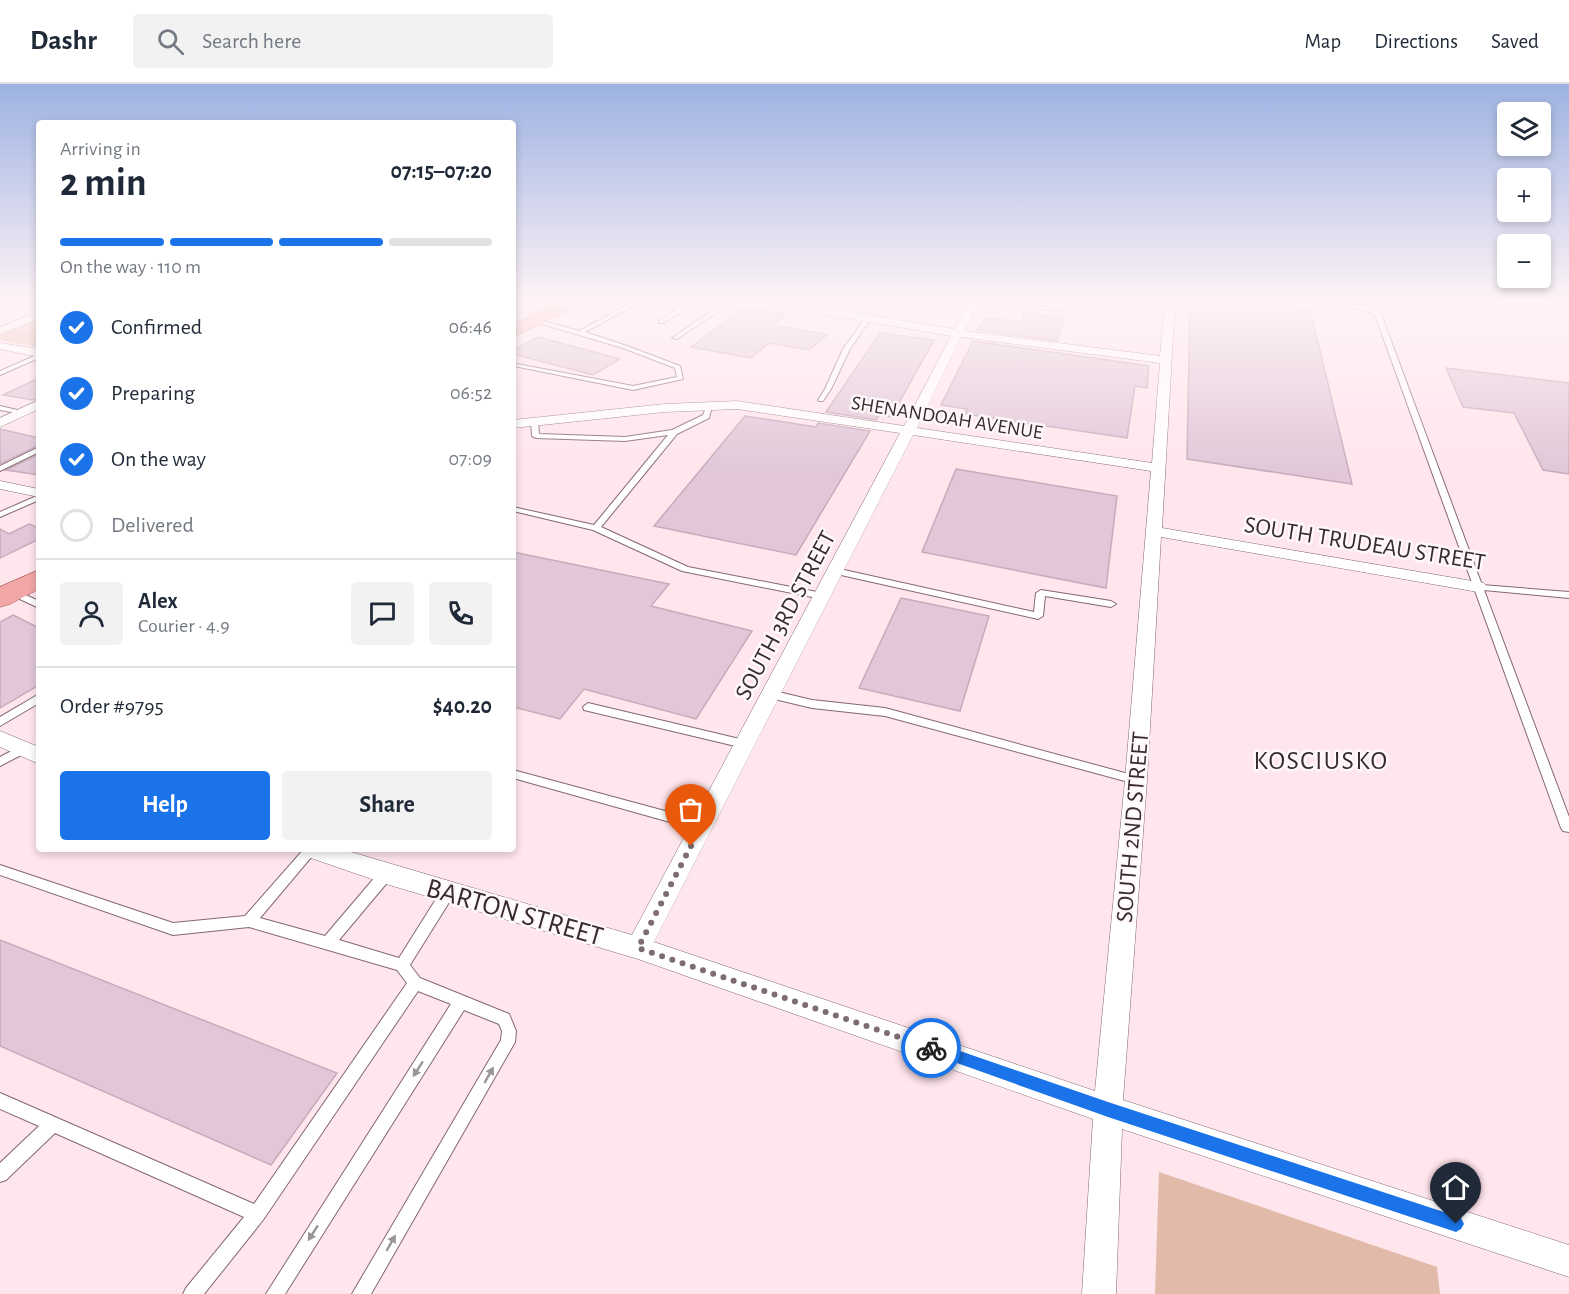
<!DOCTYPE html>
<meta charset="utf-8">
<style>
:root{--surface:#fff;--page:#f2f2f3;--text:#1f2937;--muted:#747a83;--line:#e0e1e3;--accent:#1a73e8}
body{margin:0;font-family:"Alegreya Sans",sans-serif;background:var(--page);color:var(--text);height:100vh;display:flex;flex-direction:column;font-size:22px;white-space:nowrap}
*{box-sizing:border-box;margin:0}
p{font-size:20px;color:var(--muted)}
.icon{flex:none;width:33px;height:33px;fill:none;stroke:currentColor;stroke-width:2;stroke-linecap:round;stroke-linejoin:round}
.map{position:relative;flex:1;overflow:hidden}
.details{position:absolute;left:36px;top:36px;width:480px;height:732px;display:flex;flex-direction:column;background:var(--surface);border-radius:6px;box-shadow:0 3px 9px #0003}
.details>*{flex:none}
.controls{position:absolute;left:1497px;top:18px;display:grid;gap:12px}
.controls a{display:grid;place-items:center;width:54px;height:54px;border-radius:6px;background:var(--surface);box-shadow:0 3px 9px #0003;font-size:30px}
.pin{position:absolute;display:grid;place-items:center;width:51px;height:51px;color:#fff;margin:-62px -26px;border-radius:50% 50% 50% 0;rotate:-45deg;box-shadow:0 0 6px #0007}
.pin .icon{rotate:45deg}
.courier{position:absolute;display:grid;place-items:center;width:60px;height:60px;margin:-30px;border:4px solid #1a73e8;border-radius:50%;background:#fff;color:#222;box-shadow:0 2px 8px #0007}
.overview em{font-style:normal;font-weight:600}
.overview div{display:flex;flex-direction:column-reverse}
.overview{display:flex;align-items:center;justify-content:space-between;height:102px;padding:0 24px}
h1{font-size:39px;font-weight:600;line-height:45px}
.bar{display:grid;grid-template-columns:repeat(4,1fr);gap:9px 6px;align-content:center;height:72px;padding:0 24px}
.bar i{height:8px;border-radius:4px;background:var(--line)}
.bar .selected{background:var(--accent)}
.bar p{grid-column:span 4}
.line{display:flex;align-items:center;gap:15px;padding:0 24px;border-top:2px solid var(--line)}
.line div{flex:1}
.round{display:grid;place-items:center;flex:none;width:63px;height:63px;border-radius:6px;background:var(--page)}
ol{padding:0 24px;list-style:none}
li{display:flex;align-items:center;gap:18px;height:66px}
li p{margin-inline-start:auto}
li .icon{padding:6px;border-radius:50%;background:var(--accent);color:#fff;stroke-width:4}
li:last-child{color:var(--muted)}
li i{width:33px;height:33px;border:3px solid var(--line);border-radius:50%}
.button{display:flex;gap:12px;margin-top:auto;padding:12px 24px}
.button a{flex:1;height:69px;border-radius:6px;background:var(--accent);color:#fff;font-size:24px;font-weight:600;line-height:69px;text-align:center}
.button a+a{background:var(--page);color:var(--text)}
header{display:flex;align-items:center;gap:36px;box-sizing:border-box;height:84px;padding:0 30px;background:var(--surface);border-bottom:2px solid var(--line)}
header strong{font-size:28px}
nav{display:flex;gap:33px;margin-inline-start:auto;font-size:21px}
.search{width:420px;height:54px;background:var(--page);display:flex;align-items:center;gap:15px;box-sizing:border-box;padding:0 21px;border-radius:6px;color:var(--muted);font-size:22px}
.map>svg:first-child{display:block}
</style>
<header>
<strong>Dashr</strong>
<div class="search"><svg class="icon" aria-label="search" viewBox="0 0 24 24"><circle cx="10" cy="10" r="6"/><path d="M15 15l6 6"/></svg>Search here</div>
<nav><a>Map</a><a>Directions</a><a>Saved</a></nav>
</header>
<div class="map">
<svg width="1569" height="1210" viewBox="0 0 1569 1210">
<rect width="100%" height="100%" fill="#ffe5ec"/>
<path fill="#e2baa9" d="M39 235V263L0 256V251Z
M1159 1088 1437 1183 1440 1210H1155Z"/>
<path fill="#e1c7d8" stroke="#c5acbc" stroke-width="1.5" d="M1190 219H1258L1310 225 1352 400 1187 375Z
M745 223 786 230 773 241 827 251 809 266 769 259 751 274 691 263Z
M1025 229 1064 234 1057 257 978 246 984 234 1022 238Z
M880 249 934 256 891 333 879 331 876 336 826 328Z
M538 253 620 275 593 291 513 270V266Z
M973 257 1149 282 1147 304 1135 302 1127 354 965 330 967 325 941 321Z
M1446 284 1569 299V390L1543 386 1514 329 1463 323Z
M39 294V314L33 316 3 311Z
M745 332 816 343 818 339 870 347 796 471 654 442Z
M0 345 39 354V361L0 380Z
M39 370V391L6 386Z
M956 385 1117 412 1106 504 922 468Z
M29 440 39 444V455L0 474V445L9 450Z
M513 468 669 500 651 522 752 547 696 635 584 605 560 635 513 623Z
M901 514 989 532 960 627 859 604Z
M13 531 39 544V601L0 624V538Z
M0 856 337 989 271 1081 0 962Z"/>
<g fill="none" stroke-linecap="round" stroke-linejoin="round">
<g stroke="#846870" stroke-width="2">
<path id="service" d="M631 219H638L585 248 627 262 680 282 683 295 633 306 514 282 517 280 633 302 677 293 675 284 623 264 532 237 535 235 579 247Z
M665 219H673L682 223 690 219H697L663 239H659V237L678 225Z
M724 219H731L677 255 672 254Z
M1003 219H1021L1061 225 1058 227Z
M1325 219 1366 222 1381 230 1482 501 1569 508V514L1484 506 1569 733V748L1563 747 1561 744 1375 231 1365 226Z
M866 233 871 234 850 265 831 305 823 317H819L818 316 825 305 843 265Z
M39 270V274L0 291V287Z
M707 321 712 322 709 334 677 350 601 443 688 483 822 509 825 510 827 512 825 514 822 515 682 487 593 446 513 427V423L594 441 668 351 625 357 536 354 532 352 531 336 538 338 539 350 625 353 672 346 703 331Z
M0 322 26 328 22 330 0 326Z
M39 363V368L0 387V382Z
M39 411V416L0 433V428Z
M835 484 1034 528 1036 509 1041 506 1111 517 1116 520 1111 523 1045 512 1043 532 1038 535 832 489 830 487 832 485Z
M12 505 39 517V524L9 510 7 508Z
M770 606 812 616 885 624 1136 692 1140 693 1142 696 1140 699 1136 700 885 632 812 624 766 613 765 610Z
M39 610V619L0 642V633Z
M588 619 744 656 748 657 750 660 748 663 744 664 584 626 583 623Z
M21 662 25 663 27 666 25 669 0 682V673Z
M513 686 702 737 706 739 708 742 706 745 702 747 513 694Z
M304 765H318L260 834 325 852 381 786 386 785 391 786 392 790 391 794 339 856 399 874 443 804 448 802 453 804 455 808 453 812 410 881 420 894 509 930 516 947 515 958 371 1210H352L501 956 502 947 499 940 464 926 285 1210H266L451 920 418 907 263 1136 204 1210H183L186 1204 244 1133 55 1049 6 1096 0 1098V1079L39 1042 0 1025V1009L254 1120 407 899 397 886 249 843 173 851 0 791V781L173 839 245 832Z"/>
</g>
<g stroke="#846870" stroke-width="1">
<path id="minor" d="M772 219H796L954 245 968 219H978L965 247 1160 272 1165 219H1175L1162 444 1484 499 1487 503 1484 507 1478 508 1161 453 1147 696 1123 1016 1569 1161V1193L1122 1045 1116 1210H1082L1093 1035 638 875 386 800 305 772 301 765H341L632 851 900 349 737 325 665 328 513 344V336L665 320 737 317 904 342 951 252 777 222ZM961 253 1160 279 1152 379 917 344ZM913 351 1151 387 1125 696 1095 1007 654 858Z
M39 228V235L0 250V243Z
M0 259 39 265V273L0 265Z
M39 316V325L0 343V334Z
M0 397 39 405V413L0 405Z
M0 647 39 663V680L0 663Z"/>
</g>
<g stroke="#ab5555" stroke-width="1">
<path id="primary" d="M557 219H578L576 223 513 253V241Z
M39 486V505L10 520 0 523V503Z"/>
</g>
<use href="#service" fill="#fff" fill-rule="evenodd"/>
<use href="#minor" fill="#fff" fill-rule="evenodd"/>
<use href="#primary" fill="#f2a6a6" fill-rule="evenodd"/>
</g>
<defs><path id="oneway-solid" d="M-6-.8H1V-3.2L6.5 0L1 3.2V.8H-6Z" transform="scale(1.5)"/></defs>
<g fill="#9b9596">
<use href="#oneway-solid" transform="translate(418 985) rotate(123)"/>
<use href="#oneway-solid" transform="translate(489 991) rotate(-60)"/>
<use href="#oneway-solid" transform="translate(313 1149) rotate(123)"/>
<use href="#oneway-solid" transform="translate(391 1159) rotate(-60)"/>
</g>
<linearGradient id="sky" x2="0" y2="1"><stop stop-color="#9db2e2"/><stop offset="0.56" stop-color="#fff3f6"/><stop offset="1" stop-color="#fff3f6" stop-opacity="0"/></linearGradient>
<rect width="1569" height="388" fill="url(#sky)"/>
<path fill="#1a73e8" d="M931 957 1108 1018 1456 1132 1461 1134 1464 1140 1461 1145 1456 1148 1108 1033 926 968 924 964 926 959Z"/>
<g fill="none" stroke-linecap="round" stroke-linejoin="round">
<path stroke="#7d6c70" stroke-width="6" stroke-dasharray="0 10.8" d="M691 762 638 864 931 964"/>
</g>
<g text-anchor="middle" stroke-width="5" stroke-linejoin="round" paint-order="stroke">
<g font-size="20" fill="#372b2e" stroke="#fff8fa">
<text transform="translate(947 333) rotate(9)" y="7">SHENANDOAH AVENUE</text>
</g>
<g font-size="24" fill="#372b2e" stroke="#fff8fa">
<text transform="translate(1365 459) rotate(9)" y="8">SOUTH TRUDEAU STREET</text>
<text transform="translate(785 531) rotate(-62)" y="8">SOUTH 3RD STREET</text>
<text transform="translate(1132 743) rotate(-85)" y="8">SOUTH 2ND STREET</text>
</g>
<g font-size="26" letter-spacing="1.5" fill="#372b2e" stroke="#fff8fa">
<text x="1321" y="685">KOSCIUSKO</text>
</g>
<g font-size="28" fill="#372b2e" stroke="#fff8fa">
<text transform="translate(515 827) rotate(16)" y="10">BARTON STREET</text>
</g>
</g>
</svg>
<div class="controls">
<a><svg class="icon" aria-label="layers" viewBox="0 0 24 24"><path d="M12 4l9 5-9 5-9-5zM3 14l9 5 9-5"/></svg></a>
<a>+</a>
<a>−</a>
</div>
<div class="pin" style="left:691px;top:762px;background:#ea580c"><svg class="icon" aria-label="bag" viewBox="0 0 24 24"><path d="M5 8h14l-1 12H6zM9 8a3 3 0 0 1 6 0"/></svg></div>
<div class="pin" style="left:1456px;top:1140px;background:#1f2937"><svg class="icon" aria-label="home" viewBox="0 0 24 24"><path d="M3 11l9-7 9 7M6 9v11h12V9"/></svg></div>
<div class="courier" style="left:931px;top:964px"><svg class="icon" aria-label="bike" viewBox="0 0 24 24"><circle cx="6" cy="16" r="4"/><circle cx="18" cy="16" r="4"/><path d="M6 16l4-8h5l3 8M10 8l3 8H6M13 5h3"/></svg></div>
<section class="details">
<div class="overview"><div><h1>2 min</h1><p>Arriving in</p></div><em>07:15–07:20</em></div>
<div class="bar"><i class="selected"></i><i class="selected"></i><i class="selected"></i><i></i><p>On the way · 110 m</p></div>
<ol>
<li><svg class="icon" aria-label="check" viewBox="0 0 24 24"><path d="M5 12l5 5 9-10"/></svg>Confirmed<p>06:46</p></li>
<li><svg class="icon" aria-label="check" viewBox="0 0 24 24"><path d="M5 12l5 5 9-10"/></svg>Preparing<p>06:52</p></li>
<li><svg class="icon" aria-label="check" viewBox="0 0 24 24"><path d="M5 12l5 5 9-10"/></svg>On the way<p>07:09</p></li>
<li><i></i>Delivered</li>
</ol>
<div class="line" style="height:108px"><a class="round"><svg class="icon" aria-label="person" viewBox="0 0 24 24"><circle cx="12" cy="8" r="4"/><path d="M4 21q1-7 8-7t8 7"/></svg></a><div><b>Alex</b><p>Courier · 4.9</p></div><a class="round"><svg class="icon" aria-label="chat" viewBox="0 0 24 24"><path d="M4 5h16v11H9l-5 4z"/></svg></a><a class="round"><svg class="icon" aria-label="phone" viewBox="0 0 24 24"><path d="M5 4h4l2 5-3 2q2 4 5 5l2-3 5 2v4C11 20 4 13 5 4z"/></svg></a></div>
<div class="line" style="height:78px"><div>Order #9795</div><b>$40.20</b></div>
<div class="button"><a>Help</a><a>Share</a></div>
</section>
</div>
